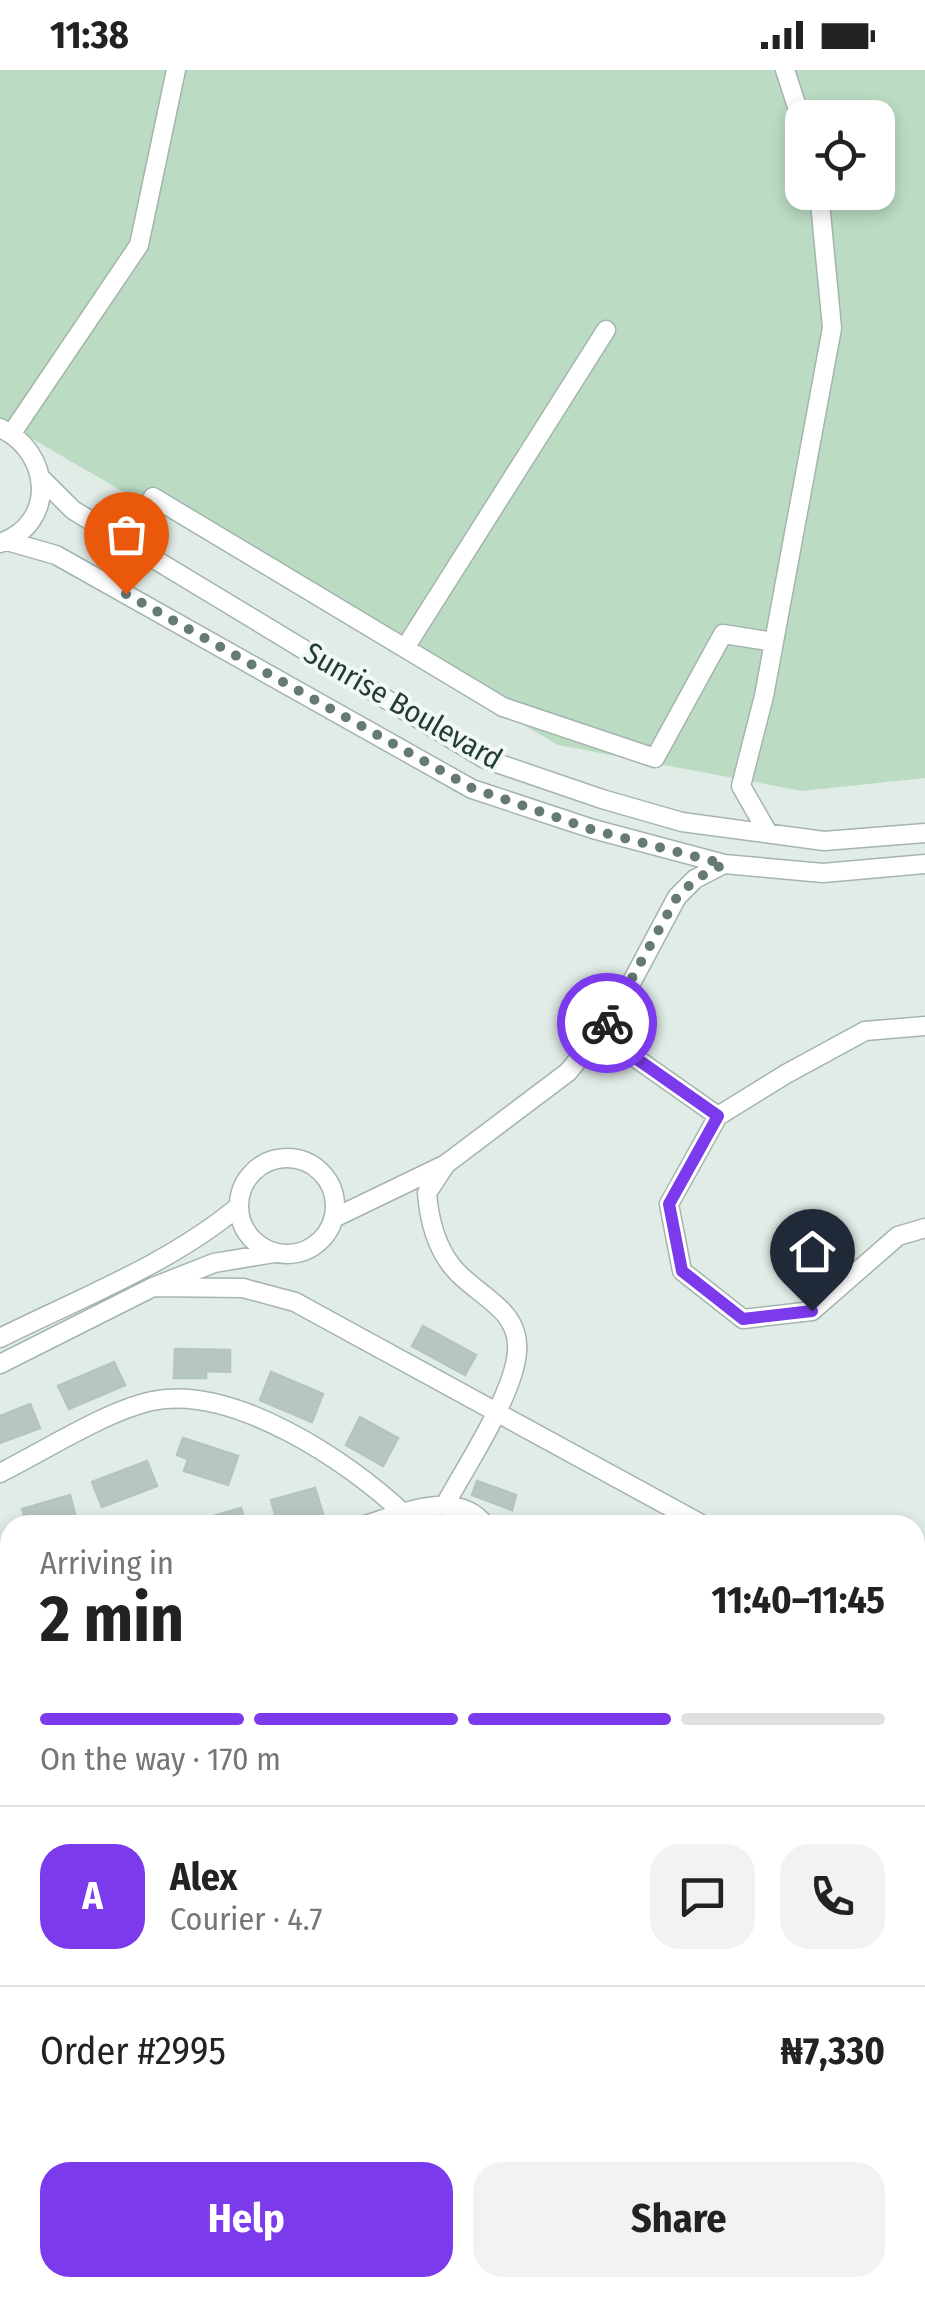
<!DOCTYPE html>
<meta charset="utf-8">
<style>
:root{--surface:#fff;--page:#f2f2f2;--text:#222;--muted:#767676;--line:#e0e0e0;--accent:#7c3aed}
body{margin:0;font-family:"Fira Sans Condensed",sans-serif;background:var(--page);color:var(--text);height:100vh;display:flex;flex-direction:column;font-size:38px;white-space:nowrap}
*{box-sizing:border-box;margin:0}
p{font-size:32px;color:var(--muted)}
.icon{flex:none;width:55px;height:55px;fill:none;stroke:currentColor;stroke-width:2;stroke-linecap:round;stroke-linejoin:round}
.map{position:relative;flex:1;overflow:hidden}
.panel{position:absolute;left:0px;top:1445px;width:925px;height:782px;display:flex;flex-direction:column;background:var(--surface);border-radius:30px 30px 0 0;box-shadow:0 5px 15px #0003}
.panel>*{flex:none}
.controls{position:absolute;left:785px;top:30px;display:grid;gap:20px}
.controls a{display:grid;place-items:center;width:110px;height:110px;border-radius:20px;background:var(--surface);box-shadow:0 5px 15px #0003;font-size:50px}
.pin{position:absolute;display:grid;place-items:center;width:85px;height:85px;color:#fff;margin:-102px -42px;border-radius:50% 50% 50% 0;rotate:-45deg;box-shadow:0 0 10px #0007}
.pin .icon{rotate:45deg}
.courier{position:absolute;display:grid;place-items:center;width:100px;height:100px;margin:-50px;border:8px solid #7c3aed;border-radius:50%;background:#fff;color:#222;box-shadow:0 2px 12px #0007}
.head em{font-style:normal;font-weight:700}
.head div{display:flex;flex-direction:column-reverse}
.head{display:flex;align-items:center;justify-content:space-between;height:170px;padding:0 40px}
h1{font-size:65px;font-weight:700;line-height:75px}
.bar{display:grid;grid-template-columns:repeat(4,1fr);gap:15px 10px;align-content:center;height:120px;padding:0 40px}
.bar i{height:12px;border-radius:8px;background:var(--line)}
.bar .active{background:var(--accent)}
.bar p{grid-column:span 4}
.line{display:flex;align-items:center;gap:25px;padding:0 40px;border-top:2px solid var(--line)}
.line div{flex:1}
.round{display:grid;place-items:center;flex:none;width:105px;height:105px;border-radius:30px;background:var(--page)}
.button{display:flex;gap:20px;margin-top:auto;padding:20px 40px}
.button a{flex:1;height:115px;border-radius:30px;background:var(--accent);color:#fff;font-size:40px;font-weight:700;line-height:115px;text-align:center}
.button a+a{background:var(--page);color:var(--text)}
.status{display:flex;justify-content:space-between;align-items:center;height:70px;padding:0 50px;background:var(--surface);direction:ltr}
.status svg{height:28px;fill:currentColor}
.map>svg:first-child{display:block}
</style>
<div class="status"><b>11:38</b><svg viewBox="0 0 49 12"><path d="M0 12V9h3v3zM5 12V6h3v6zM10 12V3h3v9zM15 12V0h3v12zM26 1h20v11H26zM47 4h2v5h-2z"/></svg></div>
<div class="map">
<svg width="925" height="2227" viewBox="0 0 925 2227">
<rect width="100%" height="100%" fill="#e1ece7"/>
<path fill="#bbdcc3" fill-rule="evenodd" d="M0 0H925V708L802 721 558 675 0 350ZM802 48H878V122H802Z"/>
<path fill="#b7c6c0" stroke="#b4c5be" stroke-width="2.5" d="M423 1256 476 1285 465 1305 412 1276Z
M175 1279 230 1280V1302L206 1301V1308H174Z
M114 1292 125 1315 69 1339 58 1316Z
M271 1302 323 1324 312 1352 260 1330Z
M30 1334 40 1358 0 1373V1346Z
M360 1347 398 1368 383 1396 346 1375Z
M183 1368 238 1386 228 1415 184 1401 188 1389 177 1385Z
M147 1391 157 1416 102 1437 92 1412Z
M477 1411 516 1425 512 1440 472 1425Z
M315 1418 324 1447 298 1455H278L271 1430Z
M70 1425 78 1455H27L22 1439Z
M241 1438 246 1455H196L195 1451Z"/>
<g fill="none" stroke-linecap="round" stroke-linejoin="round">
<g stroke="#a4b4ae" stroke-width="21">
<path id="street" d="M785 0 802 52
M0 358C51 381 58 453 0 473
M12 363 139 175 176 0
M41 408 73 440 485 689 602 729 682 752 824 771 925 763
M153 427 503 637 655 688 723 564 774 572
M7 471 56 485 472 719 593 759 724 794 823 803 925 794
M405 578 606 260
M768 763 741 716 764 626 832 258 819 122
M925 956 865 961 786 1004 718 1046 669 1134 682 1201 743 1249 812 1241 898 1166 925 1158
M600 963 718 1046
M239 1136a48 48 0 1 1 96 0a48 48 0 1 1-96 0Z
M334 1148 446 1094 568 1002 613 947 677 827 695 809 724 794
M153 1217 243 1218 295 1232 703 1455
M0 1268C80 1228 170 1194 239 1136
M0 1294 153 1217 214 1193 274 1183
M0 1403C44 1381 106 1341 152 1331 232 1314 347 1390 403 1443
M445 1435C466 1396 514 1324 517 1282 521 1237 473 1225 451 1195 435 1174 429 1148 427 1123L446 1094
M365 1455C401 1444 457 1418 485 1455
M0 1557 10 1554
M915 1569 925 1574
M915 1859H925
M915 2046 925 2048
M201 2218 204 2227
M805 2218 838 2227
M426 2227 451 2218"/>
</g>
<use href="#street" stroke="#fff" stroke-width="18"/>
</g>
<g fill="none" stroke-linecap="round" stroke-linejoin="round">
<path stroke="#657a73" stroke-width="10" stroke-dasharray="0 18" d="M126 524 472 718 593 760 724 794 696 809 677 827 607 953"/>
<path stroke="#7c3aed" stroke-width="12" d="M607 953 600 963 718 1046 669 1134 682 1201 743 1249 812 1241"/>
</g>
<g text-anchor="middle" stroke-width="8" stroke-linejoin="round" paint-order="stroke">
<g font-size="30" fill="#223c34" stroke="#f2f8f5">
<text transform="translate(403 636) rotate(30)" y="10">Sunrise Boulevard</text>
</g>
</g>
</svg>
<div class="controls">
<a><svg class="icon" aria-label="locate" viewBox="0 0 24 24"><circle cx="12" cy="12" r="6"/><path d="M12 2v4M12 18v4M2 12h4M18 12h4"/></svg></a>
</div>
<div class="pin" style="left:126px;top:524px;background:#ea580c"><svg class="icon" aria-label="bag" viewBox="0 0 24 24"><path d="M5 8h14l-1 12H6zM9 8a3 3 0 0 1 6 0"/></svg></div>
<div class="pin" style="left:812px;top:1241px;background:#1f2937"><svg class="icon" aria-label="home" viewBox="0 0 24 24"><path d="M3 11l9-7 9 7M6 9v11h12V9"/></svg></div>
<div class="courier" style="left:607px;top:953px"><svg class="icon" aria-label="bike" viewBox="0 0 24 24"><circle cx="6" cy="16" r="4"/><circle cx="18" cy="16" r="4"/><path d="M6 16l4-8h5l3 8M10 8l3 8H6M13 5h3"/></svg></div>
<section class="panel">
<div class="head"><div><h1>2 min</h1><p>Arriving in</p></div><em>11:40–11:45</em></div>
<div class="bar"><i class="active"></i><i class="active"></i><i class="active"></i><i></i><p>On the way · 170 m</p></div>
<div class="line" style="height:180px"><b class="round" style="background:var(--accent);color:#fff">A</b><div><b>Alex</b><p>Courier · 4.7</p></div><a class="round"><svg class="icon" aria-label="chat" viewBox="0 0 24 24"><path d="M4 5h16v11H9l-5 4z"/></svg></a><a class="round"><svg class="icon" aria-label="phone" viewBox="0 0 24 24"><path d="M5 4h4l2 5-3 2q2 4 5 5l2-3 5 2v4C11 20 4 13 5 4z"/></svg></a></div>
<div class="line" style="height:130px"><div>Order #2995</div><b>₦7,330</b></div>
<div class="button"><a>Help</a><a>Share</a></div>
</section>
</div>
